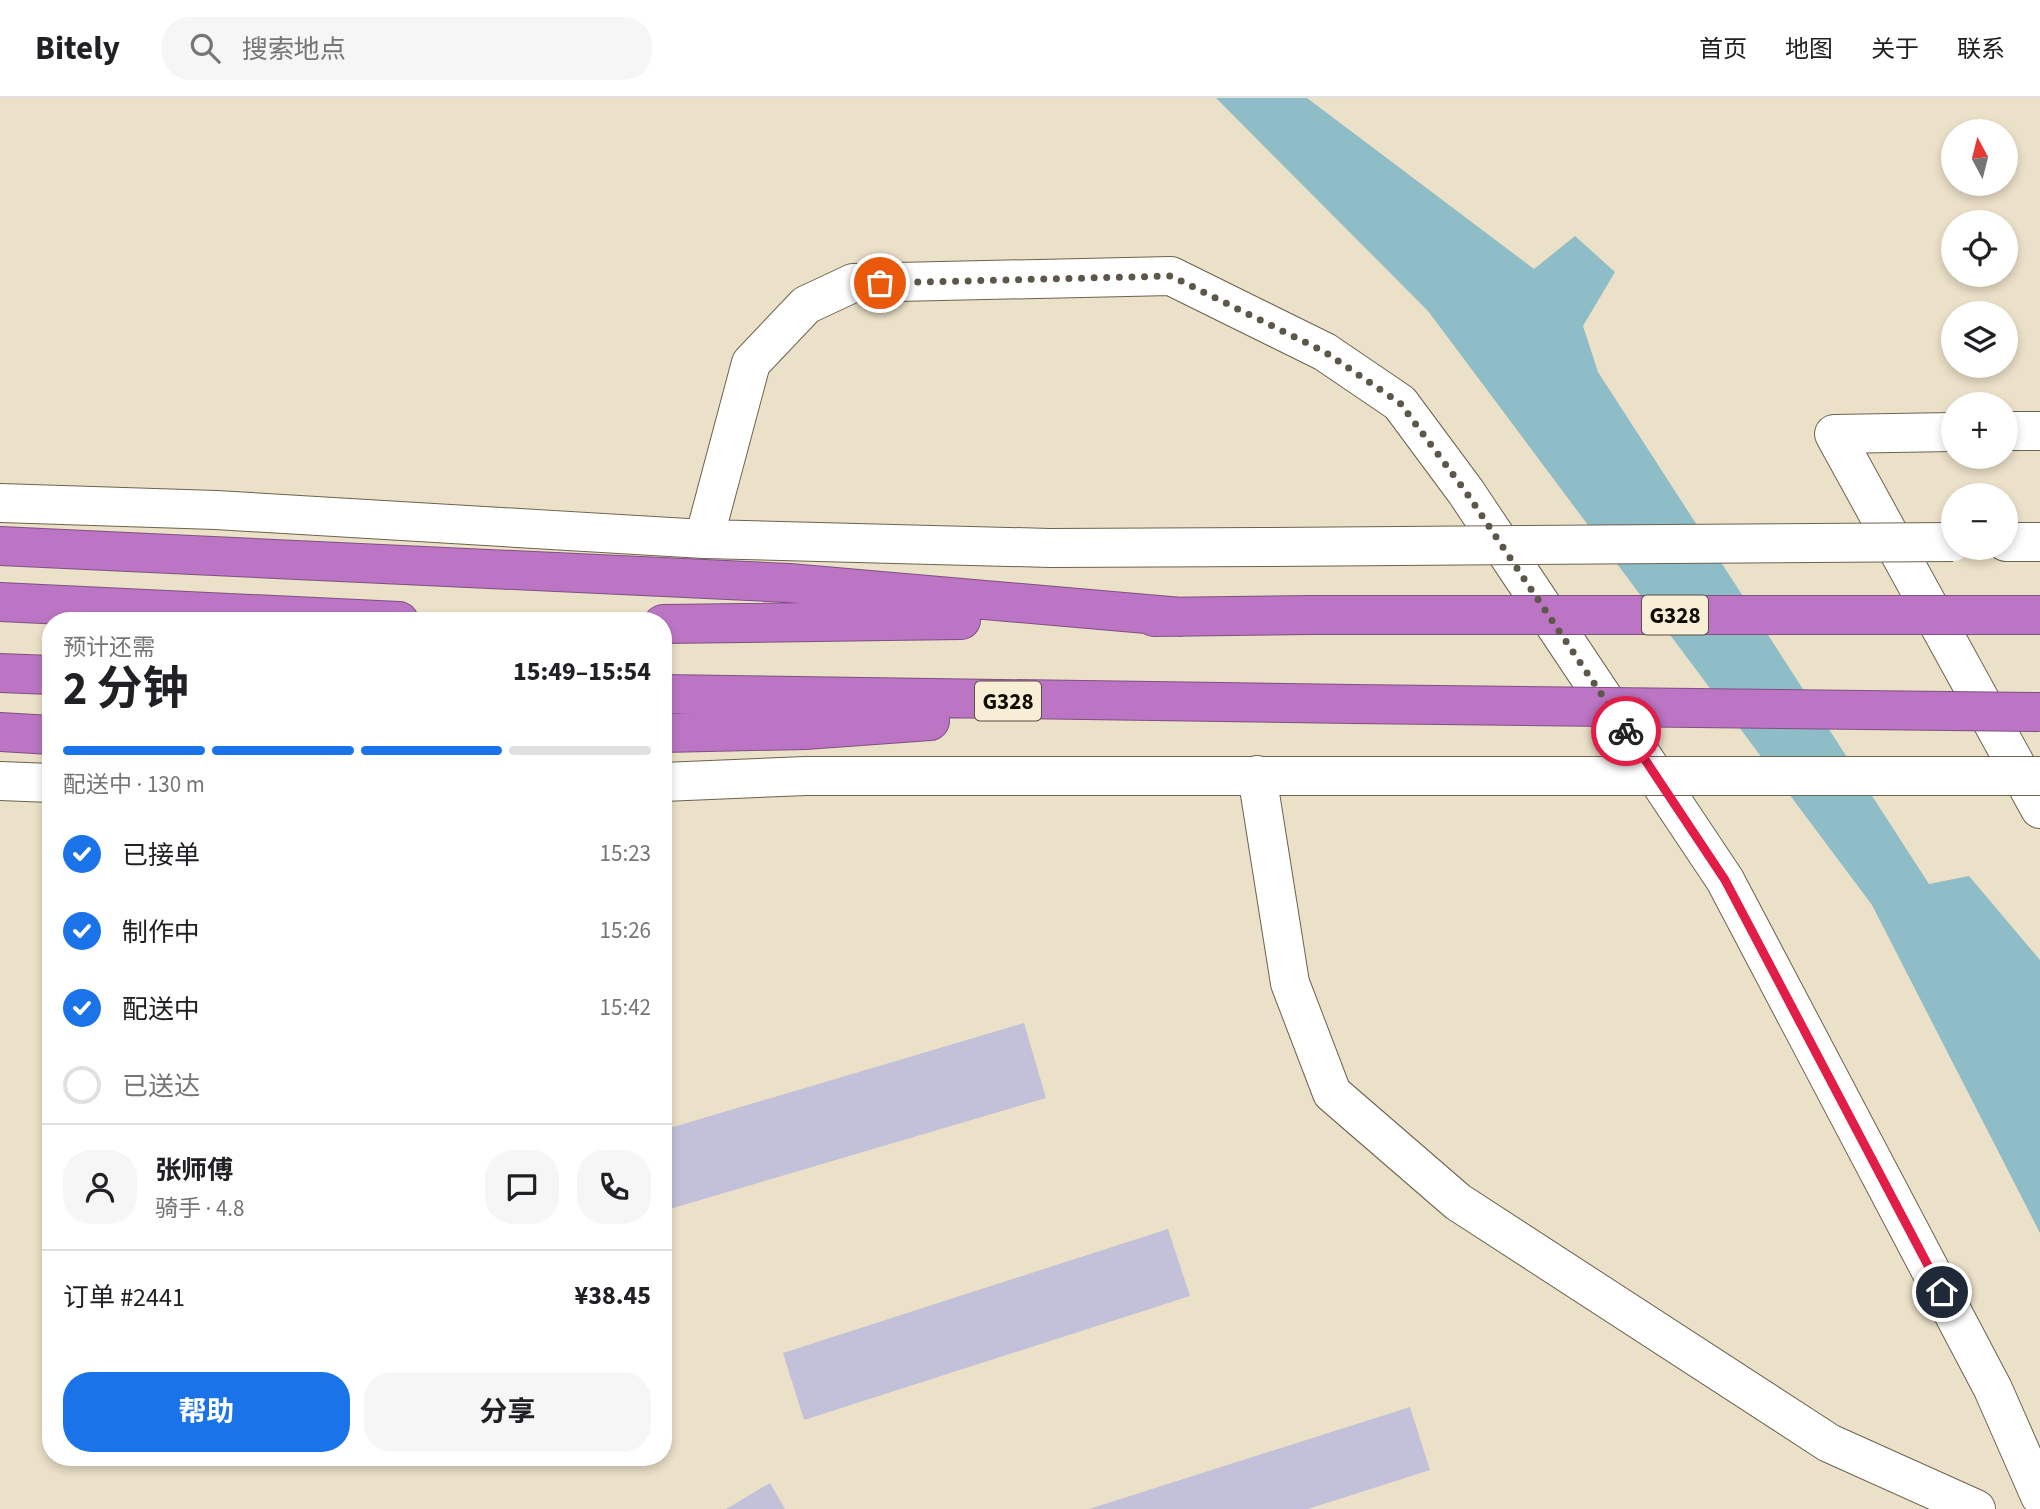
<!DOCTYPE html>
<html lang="zh">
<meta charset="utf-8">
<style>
:root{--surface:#fff;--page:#f6f6f6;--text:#202124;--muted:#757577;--line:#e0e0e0;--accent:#1a73e8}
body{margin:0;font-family:"Source Sans 3","Noto Sans SC",sans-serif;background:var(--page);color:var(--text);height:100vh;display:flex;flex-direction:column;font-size:26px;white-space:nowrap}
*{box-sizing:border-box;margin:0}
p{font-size:23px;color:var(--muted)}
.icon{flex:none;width:38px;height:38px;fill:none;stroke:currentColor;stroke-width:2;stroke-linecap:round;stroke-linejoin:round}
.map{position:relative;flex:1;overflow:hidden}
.side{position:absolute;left:42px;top:514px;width:630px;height:854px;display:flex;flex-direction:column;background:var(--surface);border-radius:28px;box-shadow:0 4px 10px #0003}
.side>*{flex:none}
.needle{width:46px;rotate:353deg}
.buttons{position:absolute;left:1941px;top:21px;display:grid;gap:14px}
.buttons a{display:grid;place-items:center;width:77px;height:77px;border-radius:50%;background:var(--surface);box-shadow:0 4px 10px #0003;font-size:35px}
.pin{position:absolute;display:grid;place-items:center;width:60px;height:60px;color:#fff;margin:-30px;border:4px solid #fff;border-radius:50%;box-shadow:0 2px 7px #0007}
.courier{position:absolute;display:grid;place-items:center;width:70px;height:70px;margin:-35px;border:5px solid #e11d48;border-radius:50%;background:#fff;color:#222;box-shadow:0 2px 9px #0007}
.summary em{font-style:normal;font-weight:700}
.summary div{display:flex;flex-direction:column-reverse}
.summary{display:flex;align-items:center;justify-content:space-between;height:119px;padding:0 21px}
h1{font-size:46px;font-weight:700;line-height:52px}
.bar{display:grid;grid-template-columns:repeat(4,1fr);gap:10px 7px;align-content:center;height:84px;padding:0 21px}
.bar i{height:9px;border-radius:5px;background:var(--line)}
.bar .on{background:var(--accent)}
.bar p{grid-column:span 4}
.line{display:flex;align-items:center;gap:18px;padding:0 21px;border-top:2px solid var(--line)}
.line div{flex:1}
.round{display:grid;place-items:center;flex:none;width:74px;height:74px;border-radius:28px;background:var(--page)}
ol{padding:0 21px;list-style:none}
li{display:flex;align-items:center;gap:21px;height:77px}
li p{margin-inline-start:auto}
li .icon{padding:7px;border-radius:50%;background:var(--accent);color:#fff;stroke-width:4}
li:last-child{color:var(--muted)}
li i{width:38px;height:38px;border:4px solid var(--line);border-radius:50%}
.primary-button{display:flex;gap:14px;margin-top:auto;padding:14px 21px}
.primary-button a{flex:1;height:80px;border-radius:28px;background:var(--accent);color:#fff;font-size:28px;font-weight:700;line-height:80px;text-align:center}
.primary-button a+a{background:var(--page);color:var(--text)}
header{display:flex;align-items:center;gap:42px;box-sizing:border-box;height:98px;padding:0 35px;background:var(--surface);border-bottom:2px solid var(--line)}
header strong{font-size:33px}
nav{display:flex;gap:38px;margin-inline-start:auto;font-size:24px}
.search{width:490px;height:63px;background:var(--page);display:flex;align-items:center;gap:18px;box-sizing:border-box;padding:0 24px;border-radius:28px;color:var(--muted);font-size:26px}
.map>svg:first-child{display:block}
</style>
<header>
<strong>Bitely</strong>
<div class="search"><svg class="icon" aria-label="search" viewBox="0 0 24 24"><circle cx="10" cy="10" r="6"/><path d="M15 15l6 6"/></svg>搜索地点</div>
<nav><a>首页</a><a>地图</a><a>关于</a><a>联系</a></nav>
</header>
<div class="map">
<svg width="2040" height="1411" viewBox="0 0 2040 1411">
<rect width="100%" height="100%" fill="#ebe0c8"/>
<path fill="#8ebcc7" d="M1216 0H1307L1534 171 1575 138 1615 174 1583 228 1598 274 1929 786 1969 778 2040 862V1135L1872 807 1428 213Z"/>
<path fill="#c3c1d9" d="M1024 925 1046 1000 663 1113V1032Z
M1168 1131 1190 1198 804 1322 783 1255Z
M1410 1309 1430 1372 1308 1411H1089Z
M770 1385 785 1411H726Z"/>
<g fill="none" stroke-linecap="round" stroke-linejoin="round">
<g stroke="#6c634e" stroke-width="40">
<path id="minor" d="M2006 333H2040
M1953 334 1834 336 2040 711
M0 405 216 412 704 441 1050 450 1262 449
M704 441 751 265 806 207 853 185 1171 178 1325 254 1400 305 1466 394 1725 782 1993 1291 2040 1398
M2006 444H2040
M1257 677 1290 885 1332 995 1458 1104 1829 1345 1976 1411
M0 683 51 685
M663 684 806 678H1410"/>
</g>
<g stroke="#7f5181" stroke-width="40">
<path id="highway" d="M0 448 789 485 1181 519
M0 504 399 523
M1154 519 1309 517
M663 526 961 522
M0 575 51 577
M663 596 1353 606
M0 634 51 637
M663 635 805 632 930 623"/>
</g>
<use href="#minor" stroke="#fff" stroke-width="38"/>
<use href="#highway" stroke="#bb75c4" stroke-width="38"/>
<g stroke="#6c634e" stroke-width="40" stroke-linecap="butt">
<path id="minor-bridge" d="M1262 449 1953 444
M1410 678H2040"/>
</g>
<g stroke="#7f5181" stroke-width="40" stroke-linecap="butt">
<path id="highway-bridge" d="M1309 517H2040
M1353 606 2040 614"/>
</g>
<use href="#minor-bridge" stroke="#fff" stroke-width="38"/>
<use href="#highway-bridge" stroke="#bb75c4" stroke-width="38"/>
</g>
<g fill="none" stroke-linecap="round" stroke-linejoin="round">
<path stroke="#5d5749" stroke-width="7" stroke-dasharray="0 12.6" d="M880 185 1171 178 1325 254 1400 305 1466 394 1626 633"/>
<path stroke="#e11d48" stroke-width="9" d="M1626 633 1725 782 1942 1194"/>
</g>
<g text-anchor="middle" stroke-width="5" stroke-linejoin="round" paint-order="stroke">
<g fill="#f8eed5" stroke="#565043" stroke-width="2">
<rect x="1642" y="497.5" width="66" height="39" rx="5"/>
<rect x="975" y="583.5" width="66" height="39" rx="5"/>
</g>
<g font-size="23" font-weight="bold" fill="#100d05">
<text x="1675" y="525">G328</text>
<text x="1008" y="611">G328</text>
</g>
</g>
</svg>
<div class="buttons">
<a><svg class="needle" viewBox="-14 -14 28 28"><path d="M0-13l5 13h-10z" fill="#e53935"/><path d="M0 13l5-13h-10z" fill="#757577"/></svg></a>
<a><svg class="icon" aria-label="locate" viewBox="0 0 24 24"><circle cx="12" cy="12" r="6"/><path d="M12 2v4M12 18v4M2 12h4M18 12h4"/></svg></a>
<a><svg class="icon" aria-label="layers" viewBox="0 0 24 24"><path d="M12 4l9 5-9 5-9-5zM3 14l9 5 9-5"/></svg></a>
<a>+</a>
<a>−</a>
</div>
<div class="pin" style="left:880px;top:185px;background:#ea580c"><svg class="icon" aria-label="bag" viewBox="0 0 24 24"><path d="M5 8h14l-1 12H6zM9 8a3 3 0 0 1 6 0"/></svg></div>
<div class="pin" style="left:1942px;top:1194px;background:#1f2937"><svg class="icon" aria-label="home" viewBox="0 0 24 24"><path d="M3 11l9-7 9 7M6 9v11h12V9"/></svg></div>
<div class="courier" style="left:1626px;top:633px"><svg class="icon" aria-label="bike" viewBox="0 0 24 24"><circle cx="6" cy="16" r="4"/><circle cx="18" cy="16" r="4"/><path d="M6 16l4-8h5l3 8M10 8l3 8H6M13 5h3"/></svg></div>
<section class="side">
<div class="summary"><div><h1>2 分钟</h1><p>预计还需</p></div><em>15:49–15:54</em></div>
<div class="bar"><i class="on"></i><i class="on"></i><i class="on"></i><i></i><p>配送中 · 130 m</p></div>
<ol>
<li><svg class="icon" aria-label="check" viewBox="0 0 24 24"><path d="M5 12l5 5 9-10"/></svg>已接单<p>15:23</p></li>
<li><svg class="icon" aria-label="check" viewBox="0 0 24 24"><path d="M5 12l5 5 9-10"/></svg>制作中<p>15:26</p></li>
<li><svg class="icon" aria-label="check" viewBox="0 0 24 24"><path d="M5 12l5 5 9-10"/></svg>配送中<p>15:42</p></li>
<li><i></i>已送达</li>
</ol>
<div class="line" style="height:126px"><a class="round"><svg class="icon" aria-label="person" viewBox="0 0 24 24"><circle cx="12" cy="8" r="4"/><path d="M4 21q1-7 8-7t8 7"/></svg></a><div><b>张师傅</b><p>骑手 · 4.8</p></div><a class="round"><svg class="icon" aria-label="chat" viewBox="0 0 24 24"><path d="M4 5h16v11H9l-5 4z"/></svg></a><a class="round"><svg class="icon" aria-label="phone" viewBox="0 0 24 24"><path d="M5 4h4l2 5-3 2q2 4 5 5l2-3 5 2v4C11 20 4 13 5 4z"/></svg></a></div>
<div class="line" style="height:91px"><div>订单 #2441</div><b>¥38.45</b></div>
<div class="primary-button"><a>帮助</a><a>分享</a></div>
</section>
</div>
